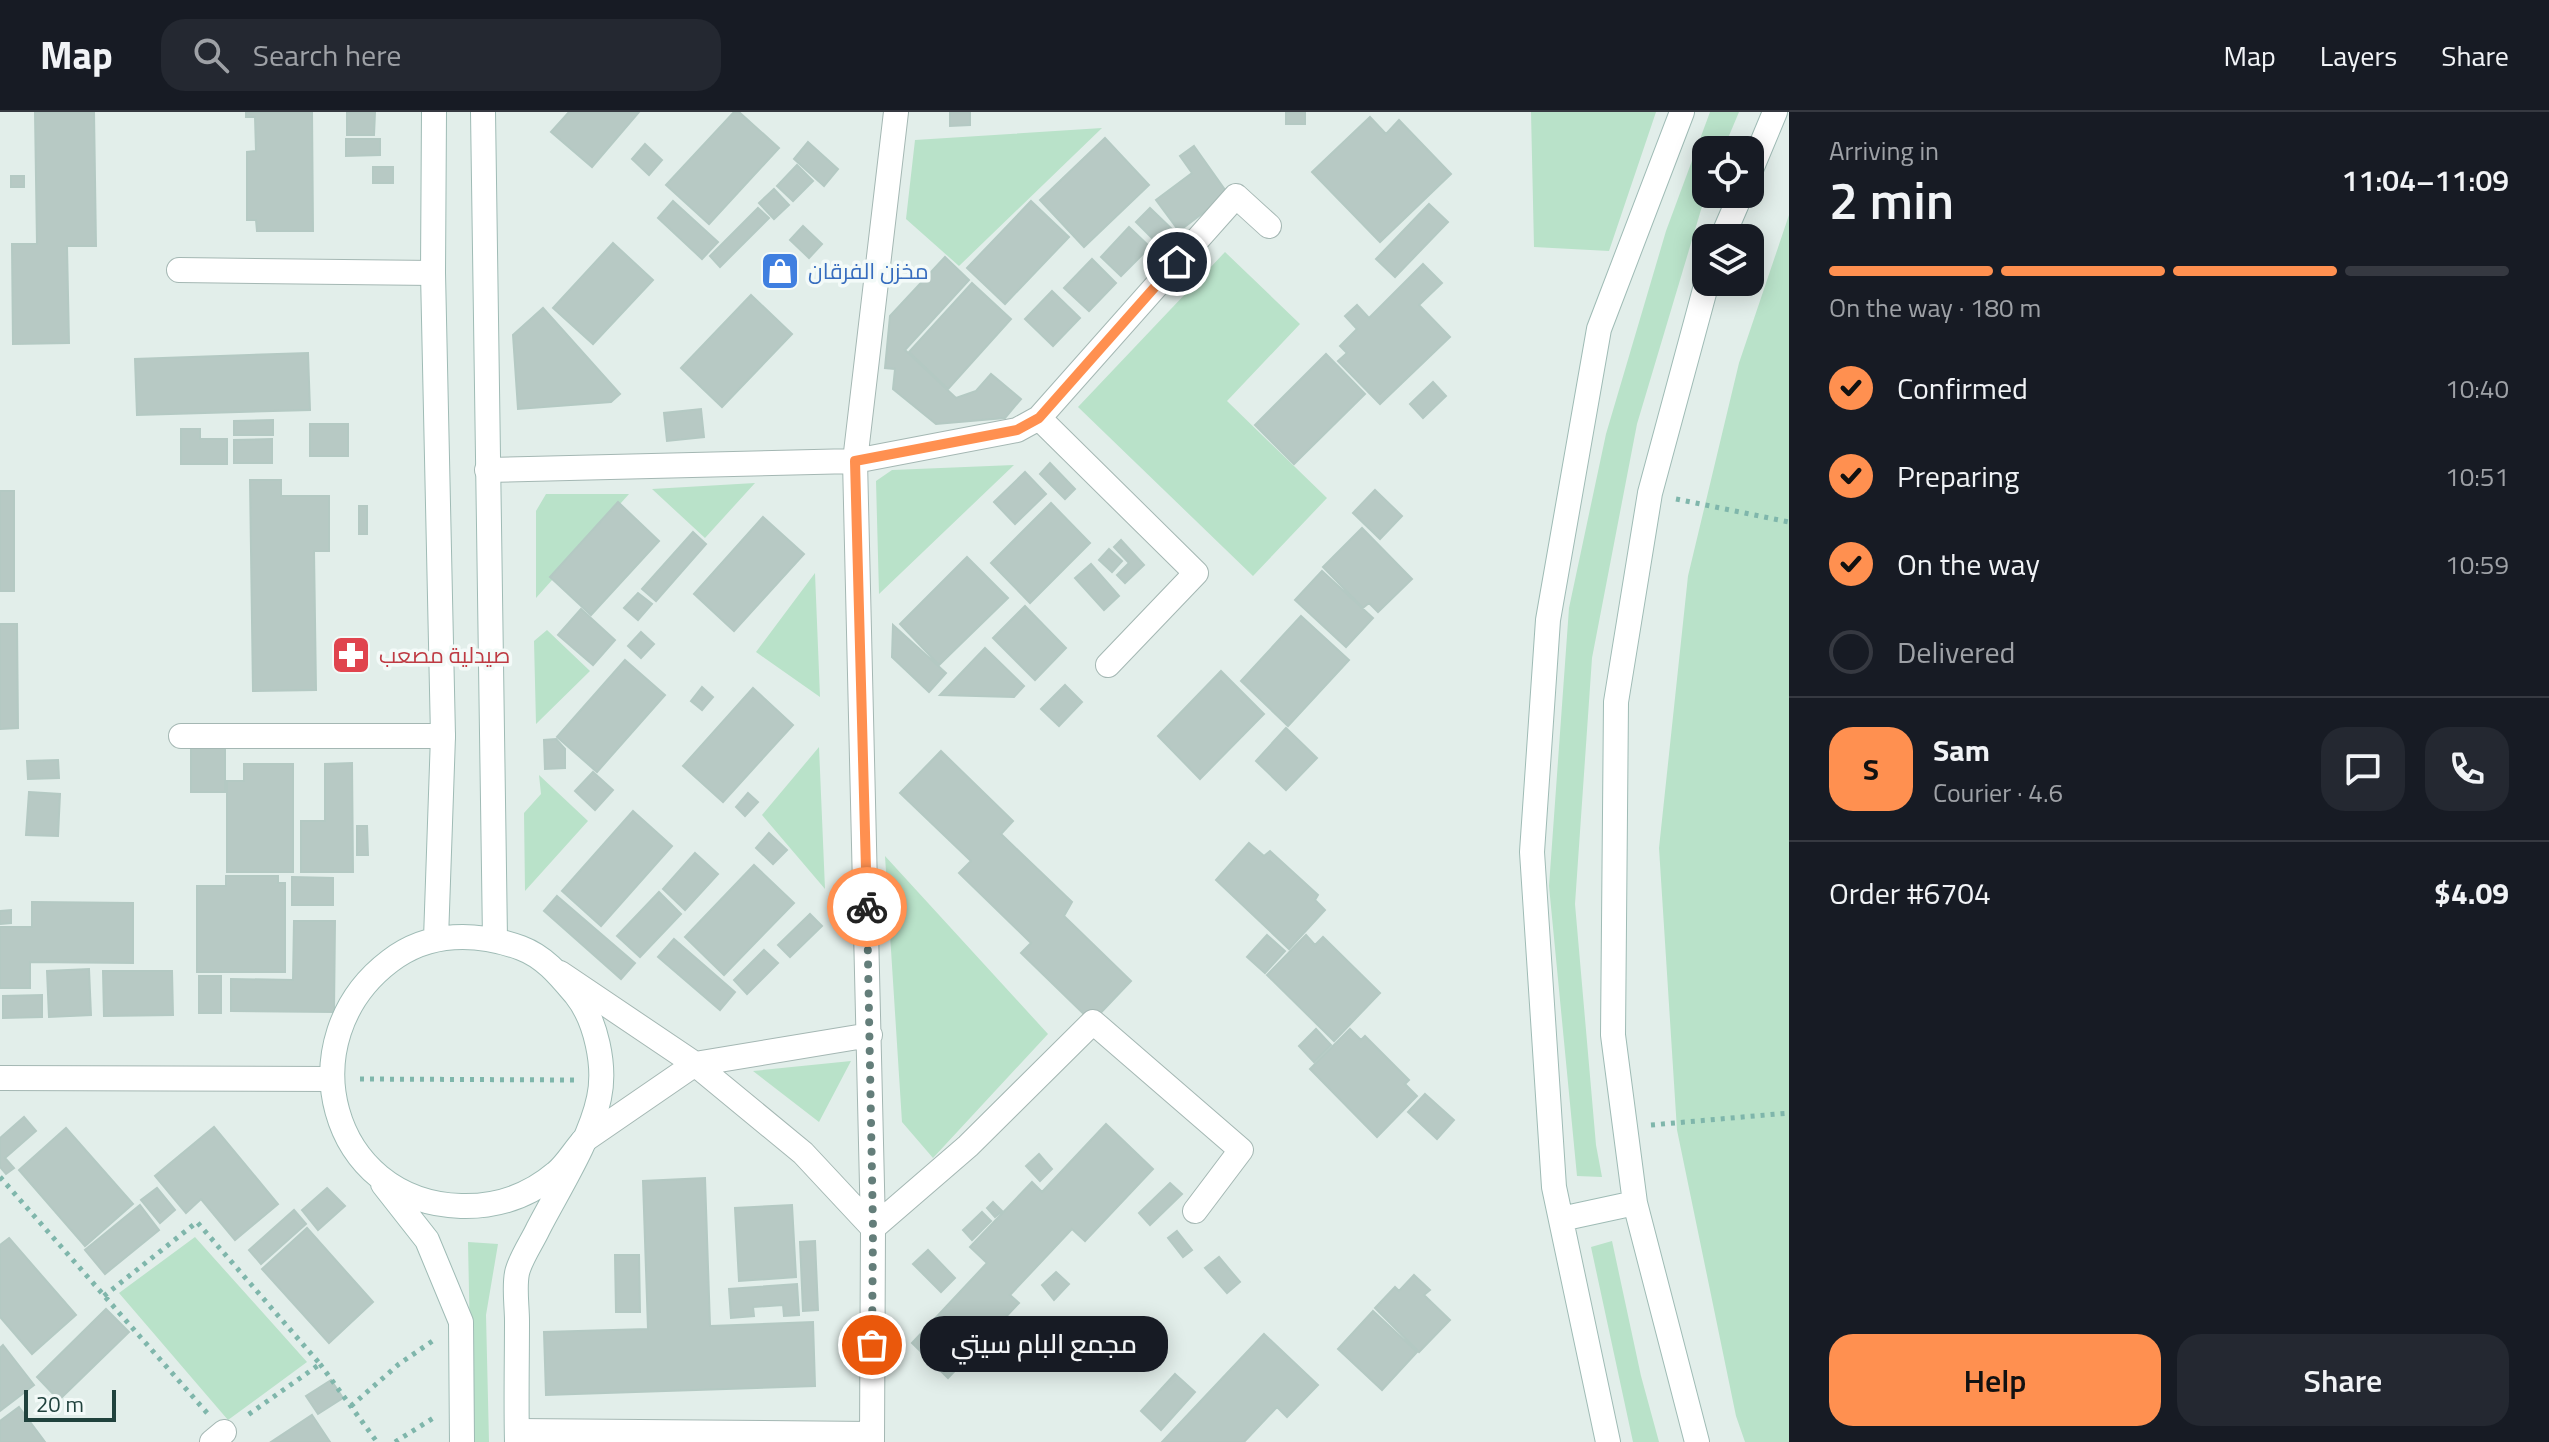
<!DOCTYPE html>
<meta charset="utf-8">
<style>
:root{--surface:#171b24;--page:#242831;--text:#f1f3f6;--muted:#9ea1a6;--line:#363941;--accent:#ff9050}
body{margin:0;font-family:"Titillium Web",Cairo,sans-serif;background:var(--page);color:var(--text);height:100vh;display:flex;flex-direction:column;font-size:30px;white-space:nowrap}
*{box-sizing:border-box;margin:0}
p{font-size:26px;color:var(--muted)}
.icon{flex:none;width:44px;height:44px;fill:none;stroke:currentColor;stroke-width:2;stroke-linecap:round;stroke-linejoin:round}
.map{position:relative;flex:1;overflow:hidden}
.panel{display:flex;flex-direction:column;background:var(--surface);width:760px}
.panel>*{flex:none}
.buttons{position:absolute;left:1692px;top:24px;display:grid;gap:16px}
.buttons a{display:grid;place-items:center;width:72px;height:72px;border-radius:16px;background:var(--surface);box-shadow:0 4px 20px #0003;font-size:40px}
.scale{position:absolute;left:24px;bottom:20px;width:92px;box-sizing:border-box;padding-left:8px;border:4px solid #20423d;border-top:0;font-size:22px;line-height:28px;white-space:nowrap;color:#20423d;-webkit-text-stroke:6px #f3faf8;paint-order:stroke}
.pin{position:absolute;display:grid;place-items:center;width:68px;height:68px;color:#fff;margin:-34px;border:4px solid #fff;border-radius:50%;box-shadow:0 2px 8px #0007}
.courier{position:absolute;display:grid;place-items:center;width:80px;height:80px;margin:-40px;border:6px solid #ff9050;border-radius:50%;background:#fff;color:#222;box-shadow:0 2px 10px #0007}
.bubble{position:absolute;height:56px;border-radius:24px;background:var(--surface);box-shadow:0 4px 20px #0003;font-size:26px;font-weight:600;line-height:56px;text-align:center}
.overview em{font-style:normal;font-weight:600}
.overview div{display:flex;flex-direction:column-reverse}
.overview{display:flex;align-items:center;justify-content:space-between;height:136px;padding:0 40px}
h1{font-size:52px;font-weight:600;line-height:60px}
.bar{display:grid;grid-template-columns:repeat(4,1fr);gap:12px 8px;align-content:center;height:96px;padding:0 40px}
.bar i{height:10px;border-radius:6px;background:var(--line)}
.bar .on{background:var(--accent)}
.bar p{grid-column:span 4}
.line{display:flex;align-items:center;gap:20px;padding:0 40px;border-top:2px solid var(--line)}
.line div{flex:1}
.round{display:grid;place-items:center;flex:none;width:84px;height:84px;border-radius:24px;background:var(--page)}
ol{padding:0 40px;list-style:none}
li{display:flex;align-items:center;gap:24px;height:88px}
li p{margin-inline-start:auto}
li .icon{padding:8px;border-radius:50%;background:var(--accent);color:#111;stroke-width:4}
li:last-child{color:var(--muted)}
li i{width:44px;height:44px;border:4px solid var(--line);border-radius:50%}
.action{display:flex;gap:16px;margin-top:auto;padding:16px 40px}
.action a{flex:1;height:92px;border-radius:24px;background:var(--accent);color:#111;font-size:32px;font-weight:600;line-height:92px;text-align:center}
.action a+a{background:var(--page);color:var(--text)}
header{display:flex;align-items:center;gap:48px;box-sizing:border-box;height:112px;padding:0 40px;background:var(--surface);border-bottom:2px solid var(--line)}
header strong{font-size:38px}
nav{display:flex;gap:44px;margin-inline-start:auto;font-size:28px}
.search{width:560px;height:72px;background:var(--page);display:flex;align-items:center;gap:20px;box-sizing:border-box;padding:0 28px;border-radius:24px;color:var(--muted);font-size:30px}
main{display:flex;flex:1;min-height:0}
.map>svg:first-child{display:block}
</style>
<header>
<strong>Map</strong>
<div class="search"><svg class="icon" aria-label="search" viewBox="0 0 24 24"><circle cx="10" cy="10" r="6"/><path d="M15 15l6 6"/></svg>Search here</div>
<nav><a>Map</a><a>Layers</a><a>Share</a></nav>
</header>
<main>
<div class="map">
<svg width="1789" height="1330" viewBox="0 0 1789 1330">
<rect width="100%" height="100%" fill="#e2eeea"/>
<path fill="#b9e2c9" d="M1531 0H1656L1609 139 1534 135Z
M1710 0H1739L1723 38H1706V81L1637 312 1592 546 1575 792 1596 1033 1602 1065 1577 1064 1549 774 1569 496 1606 322 1666 119Z
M1102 16 959 154 906 107 915 28Z
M1789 103V1330H1745L1736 1304 1677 1018 1659 736 1688 464 1739 251Z
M1225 140 1300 212 1227 289 1327 386 1253 464 1078 295Z
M1014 353 879 482 876 369 892 358Z
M755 371 705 426 652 377Z
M546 382H629L536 486V399Z
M815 461 820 585 756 540Z
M547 518 590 559 536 612 534 529Z
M819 635 825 777 762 703Z
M539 663 588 709 525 779 524 701 541 682Z
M885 744 1048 922 933 1046 902 1010Z
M851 949 819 1010 753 959Z
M195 1125 307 1250 228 1308 119 1181Z
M1612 1129 1641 1264 1659 1330H1633L1591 1135Z
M468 1130 498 1132 486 1203 489 1330H472Z"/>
<path fill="#b7c9c4" stroke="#b4c9c3" stroke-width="2" d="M35 0H94L96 134H67L69 231 13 232 12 132H37Z
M246 0H312L313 119H257L256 108H247V40L256 39 255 5H246Z
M347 0H375L374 23H347Z
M569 0H639L592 55 551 20Z
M734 0H739L779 36 709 112 666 73Z
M950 0H970V13L950 14Z
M1286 0H1305V12H1286Z
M1370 5 1386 22 1399 8 1451 62 1380 130 1312 60Z
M1105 26 1149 73 1084 135 1040 88Z
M346 27H380V43L346 44Z
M808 30 838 57 824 74 794 47Z
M645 32 662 48 649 63 632 47Z
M1194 34 1228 82 1179 119 1156 88 1192 61 1180 44Z
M797 53 813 69 793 89 777 74Z
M373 55H393V71H373Z
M11 64H24V75H11Z
M774 77 789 93 774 107 759 91Z
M673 89 718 130 702 147 658 106Z
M1031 89 1069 125 1005 192 967 156Z
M1429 92 1448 110 1395 165 1376 147Z
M758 96 769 106 720 155 710 144Z
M1150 96 1176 121 1161 135 1136 110Z
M803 114 822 132 809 146 790 128Z
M1129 115 1150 135 1121 164 1101 145Z
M613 131 653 168 593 232 553 196Z
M945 145 969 168 905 238 956 286 976 279 991 262 1021 287 1005 306 936 312 893 277 895 257 885 256 890 204Z
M1092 147 1116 171 1089 199 1064 176Z
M1423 152 1442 171 1419 193 1450 225 1380 292 1338 249 1347 241 1340 234 1357 217 1345 204 1357 193 1369 206Z
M972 171 1011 207 948 277 909 240Z
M1052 179 1080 206 1053 234 1025 207Z
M751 183 792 222 722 295 681 256Z
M543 196 620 282 611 290 518 297 513 223Z
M308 241 310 298 137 303 135 247Z
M1326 242 1365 282 1294 352 1255 313Z
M1433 270 1446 284 1423 306 1410 292Z
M701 297 704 325 667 329 664 301Z
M273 308V323H234V309Z
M310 312H348V344H310Z
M181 317H200V327H227V352H181Z
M272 327V351H234V328Z
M1050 351 1075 377 1065 387 1040 362Z
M1025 360 1046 382 1015 412 994 390Z
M250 368H281V384H329V439H314L316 578 253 579Z
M1375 378 1402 404 1380 427 1353 401Z
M0 379H14V479H0Z
M618 390 659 429 591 503 550 465Z
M1051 391 1090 431 1030 491 991 451Z
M359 394H367V422H359Z
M763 405 804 442 734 519 694 482Z
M1362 416 1412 467 1378 500 1369 491 1363 496 1323 455Z
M693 420 706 432 656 489 642 477Z
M1121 428 1144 453 1125 471 1117 463 1129 451 1114 435Z
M1109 437 1122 449 1112 460 1099 448Z
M967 445 1008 486 939 553 900 512Z
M1091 452 1119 484 1104 498 1075 466Z
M1322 459 1373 506 1346 535 1295 488Z
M638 481 652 492 638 508 624 496Z
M1025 494 1066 536 1035 568 993 526Z
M581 497 615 528 593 553 558 523Z
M1301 504 1349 548 1288 614 1241 569Z
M0 512H17L18 616 0 617Z
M893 513 946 561 929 580 892 545Z
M641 520 654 532 641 546 628 534Z
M985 536 1024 574 1014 585 940 583Z
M625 548 665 583 597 660 557 625Z
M1221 559 1264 602 1200 667 1158 624Z
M1065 573 1082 590 1059 614 1041 597Z
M702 575 713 585 702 598 691 589Z
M753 576 793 613 723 690 683 654Z
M1286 616 1317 646 1286 678 1256 649Z
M556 627 565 637V656L545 657 544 628Z
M191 634H225V680H191Z
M941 639 1013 709 1001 722 1072 790 1064 804 1131 869 1092 910 1021 841 1031 831 959 761 971 749 900 681Z
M58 648 59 666 28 667 27 649Z
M352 651 353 760H301V709H325V652Z
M244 652H293V760H227V669H244Z
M593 660 613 678 595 698 575 679Z
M29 680 60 682 58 724 26 723Z
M748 681 758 690 745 704 736 695Z
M633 699 672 734 601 814 562 779Z
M357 714H367L368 743H357Z
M769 721 787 738 773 752 756 736Z
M1249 731 1264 744 1270 739 1318 783 1315 788 1325 798 1289 837 1216 768Z
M695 741 718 762 685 798 663 777Z
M754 753 794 791 724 863 685 825Z
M226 764H278V771H285V860H197V774H226Z
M292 765 333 766V793H292Z
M659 780 681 802 640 845 617 824Z
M557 784 635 851 621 867 544 799Z
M32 790 133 791V851L30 850V876H0V815H32Z
M11 798V811L0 812V799Z
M810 802 822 814 790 845 778 833Z
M294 809H335L334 900 231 899V867L293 868Z
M1267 823 1285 839 1265 861 1247 845Z
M1306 823 1315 833 1323 825 1380 881 1334 929 1267 863Z
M674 827 735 880 720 898 658 845Z
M764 838 778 851 747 882 734 868Z
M89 857 91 903 49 905 47 859Z
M103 859H172L173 903 104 904Z
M199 864H221V901H199Z
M42 883V905L3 906V884Z
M1316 917 1331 933 1314 950 1299 934Z
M1350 917 1361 928 1365 924 1409 968 1405 972 1417 984 1377 1025 1310 957Z
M1425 982 1454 1008 1437 1027 1408 1000Z
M24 1005 36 1019 5 1046 14 1056 6 1062 0 1055V1026Z
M1106 1012 1153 1057 1085 1129 1072 1117 1010 1183 1019 1191 948 1266 912 1231 987 1151 970 1135 1032 1070 1042 1080Z
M214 1015 278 1092 235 1128 201 1087 186 1101 155 1064Z
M66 1016 133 1092 85 1134 19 1058Z
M1039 1042 1052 1057 1040 1069 1026 1054Z
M705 1066 710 1214 813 1210 815 1274 546 1283 544 1220 648 1217 643 1069Z
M1170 1071 1182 1082 1150 1113 1139 1101Z
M157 1076 175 1098 160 1111 141 1088Z
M327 1076 345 1094 318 1118 302 1098Z
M993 1090 1002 1099 995 1105 987 1096Z
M140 1093 159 1118 105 1162 85 1138Z
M792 1093 796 1165 739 1169 735 1096Z
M294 1098 306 1112 261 1152 249 1138Z
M982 1100 991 1109 972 1128 963 1118Z
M307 1116 373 1190 329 1231 262 1157Z
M1177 1119 1192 1138 1183 1145 1168 1126Z
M9 1126 76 1203 32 1242 0 1205V1133Z
M815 1129 818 1198 803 1199 800 1130Z
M928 1138 955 1166 941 1180 913 1152Z
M615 1143H639L640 1200H616Z
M1219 1145 1240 1170 1227 1181 1205 1156Z
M1056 1160 1069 1172 1054 1188 1042 1173Z
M1414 1163 1430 1178 1424 1183 1450 1208 1419 1240 1375 1196 1395 1175 1399 1179Z
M797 1172 799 1203 784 1204 783 1193 753 1195 754 1204 731 1206 729 1177Z
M106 1197 129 1220 59 1288 37 1265Z
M1373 1199 1417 1240 1382 1278 1338 1237Z
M1264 1222 1318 1273 1287 1305 1277 1295 1244 1330H1162Z
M3 1233 34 1273 0 1299V1236Z
M1175 1262 1195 1280 1161 1318 1141 1299Z
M331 1268 343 1286 318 1302 306 1284Z
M19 1295 45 1330H0V1309Z
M312 1303 330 1330H271Z"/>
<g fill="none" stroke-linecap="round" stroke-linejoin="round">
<g stroke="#a4b7b3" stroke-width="26">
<path id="minor" d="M896 0 855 349 873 1116 968 1034 1093 910 1241 1038 1195 1099
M179 158 433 161
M1039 306 1196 461 1108 553
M487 358 855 349 1017 318 1039 306 1236 84 1269 114
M181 624H443
M560 861 695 952 870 923
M0 966 331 967
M583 1029 695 952 803 1041 873 1116 872 1330
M517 1319 872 1322
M212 1330 224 1320"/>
</g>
<g stroke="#9fbbb5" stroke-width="26">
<path id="secondary" d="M434 0 433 161 443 624 436 827
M483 0 495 827
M1750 60 1775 0
M1722 126 1741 82
M383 1072 427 1128 461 1210 462 1330
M1561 1107 1635 1091
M517 1330C516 1290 517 1249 517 1209 517 1194 514 1176 517 1161 520 1147 532 1130 538 1117 558 1078 590 1029 599 986 606 954 596 908 576 883 560 864 545 845 521 836 477 820 429 819 390 849 287 927 329 1090 461 1094 496 1095 529 1084 556 1061 566 1053 574 1039 583 1029
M1608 1330 1554 1075 1532 740 1548 508 1599 217 1682 0
M1697 1330 1635 1091 1613 923 1616 590 1650 381 1707 170"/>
</g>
<path stroke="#7fb6ab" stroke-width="5" stroke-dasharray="4 6" stroke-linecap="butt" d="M1676 387 1789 410
M360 967 574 968
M1651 1013 1789 1001
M0 1065 208 1302
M104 1184 197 1110 320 1252 245 1305
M320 1252 377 1330
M351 1294 399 1252 434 1228
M395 1330 435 1305"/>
<use href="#minor" stroke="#fff" stroke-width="24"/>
<use href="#secondary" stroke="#fff" stroke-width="24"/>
</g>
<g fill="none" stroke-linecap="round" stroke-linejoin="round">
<path stroke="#647e7a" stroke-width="8" stroke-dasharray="0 14.4" d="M867 795 873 1116 872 1233"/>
<path stroke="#ff9050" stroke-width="10" d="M867 795 855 349 1017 318 1039 306 1177 150"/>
</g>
<defs>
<g id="shop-square" transform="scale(2)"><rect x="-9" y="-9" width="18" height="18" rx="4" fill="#3f7fe0" stroke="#f3faf8"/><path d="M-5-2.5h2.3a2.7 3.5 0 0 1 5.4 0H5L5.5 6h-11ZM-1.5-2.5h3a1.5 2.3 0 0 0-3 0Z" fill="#fff"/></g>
<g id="pharmacy-square" transform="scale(2)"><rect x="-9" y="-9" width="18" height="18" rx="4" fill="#e0444e" stroke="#f3faf8"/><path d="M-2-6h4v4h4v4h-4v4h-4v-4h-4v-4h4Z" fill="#fff"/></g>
</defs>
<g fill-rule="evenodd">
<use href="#shop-square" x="780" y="159"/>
<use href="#pharmacy-square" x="351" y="543"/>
</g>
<g text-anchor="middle" stroke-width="7" stroke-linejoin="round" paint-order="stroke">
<g font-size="22" fill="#366cbe" stroke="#f3faf8" text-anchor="start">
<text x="808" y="167">مخزن الفرقان</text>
</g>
<g font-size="22" fill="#be3a42" stroke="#f3faf8" text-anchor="start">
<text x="379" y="551">صيدلية مصعب</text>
</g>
</g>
</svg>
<div class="buttons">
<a><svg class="icon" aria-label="locate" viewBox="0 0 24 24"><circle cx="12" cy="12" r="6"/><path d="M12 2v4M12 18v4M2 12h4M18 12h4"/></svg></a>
<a><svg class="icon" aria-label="layers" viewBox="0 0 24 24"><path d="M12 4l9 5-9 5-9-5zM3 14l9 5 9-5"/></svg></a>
</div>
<div class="scale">20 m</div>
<div class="pin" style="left:872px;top:1233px;background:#ea580c"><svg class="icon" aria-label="bag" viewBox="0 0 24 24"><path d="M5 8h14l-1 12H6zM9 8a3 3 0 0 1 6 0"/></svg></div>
<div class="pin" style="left:1177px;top:150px;background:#1f2937"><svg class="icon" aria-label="home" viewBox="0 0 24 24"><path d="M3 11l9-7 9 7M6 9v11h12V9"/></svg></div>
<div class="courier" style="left:867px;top:795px"><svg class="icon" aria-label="bike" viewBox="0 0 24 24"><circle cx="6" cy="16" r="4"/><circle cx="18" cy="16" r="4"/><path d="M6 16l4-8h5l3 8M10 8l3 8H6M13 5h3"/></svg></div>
<div class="bubble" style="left:920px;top:1204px;width:248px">مجمع البام سيتي</div>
</div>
<section class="panel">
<div class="overview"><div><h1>2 min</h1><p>Arriving in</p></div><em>11:04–11:09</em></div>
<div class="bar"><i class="on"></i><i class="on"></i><i class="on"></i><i></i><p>On the way · 180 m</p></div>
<ol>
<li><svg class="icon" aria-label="check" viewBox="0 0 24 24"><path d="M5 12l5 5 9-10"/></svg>Confirmed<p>10:40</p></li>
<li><svg class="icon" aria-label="check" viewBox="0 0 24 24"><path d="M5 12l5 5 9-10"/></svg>Preparing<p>10:51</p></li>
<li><svg class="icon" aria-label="check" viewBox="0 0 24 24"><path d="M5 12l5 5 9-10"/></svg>On the way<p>10:59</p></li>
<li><i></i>Delivered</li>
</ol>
<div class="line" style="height:144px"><b class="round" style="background:var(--accent);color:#111">S</b><div><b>Sam</b><p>Courier · 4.6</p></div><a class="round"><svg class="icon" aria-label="chat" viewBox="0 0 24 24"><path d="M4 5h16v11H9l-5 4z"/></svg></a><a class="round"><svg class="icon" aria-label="phone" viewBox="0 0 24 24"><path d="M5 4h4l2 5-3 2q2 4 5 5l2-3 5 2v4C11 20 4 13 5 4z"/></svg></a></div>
<div class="line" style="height:104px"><div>Order #6704</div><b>$4.09</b></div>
<div class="action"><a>Help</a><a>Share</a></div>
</section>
</main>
